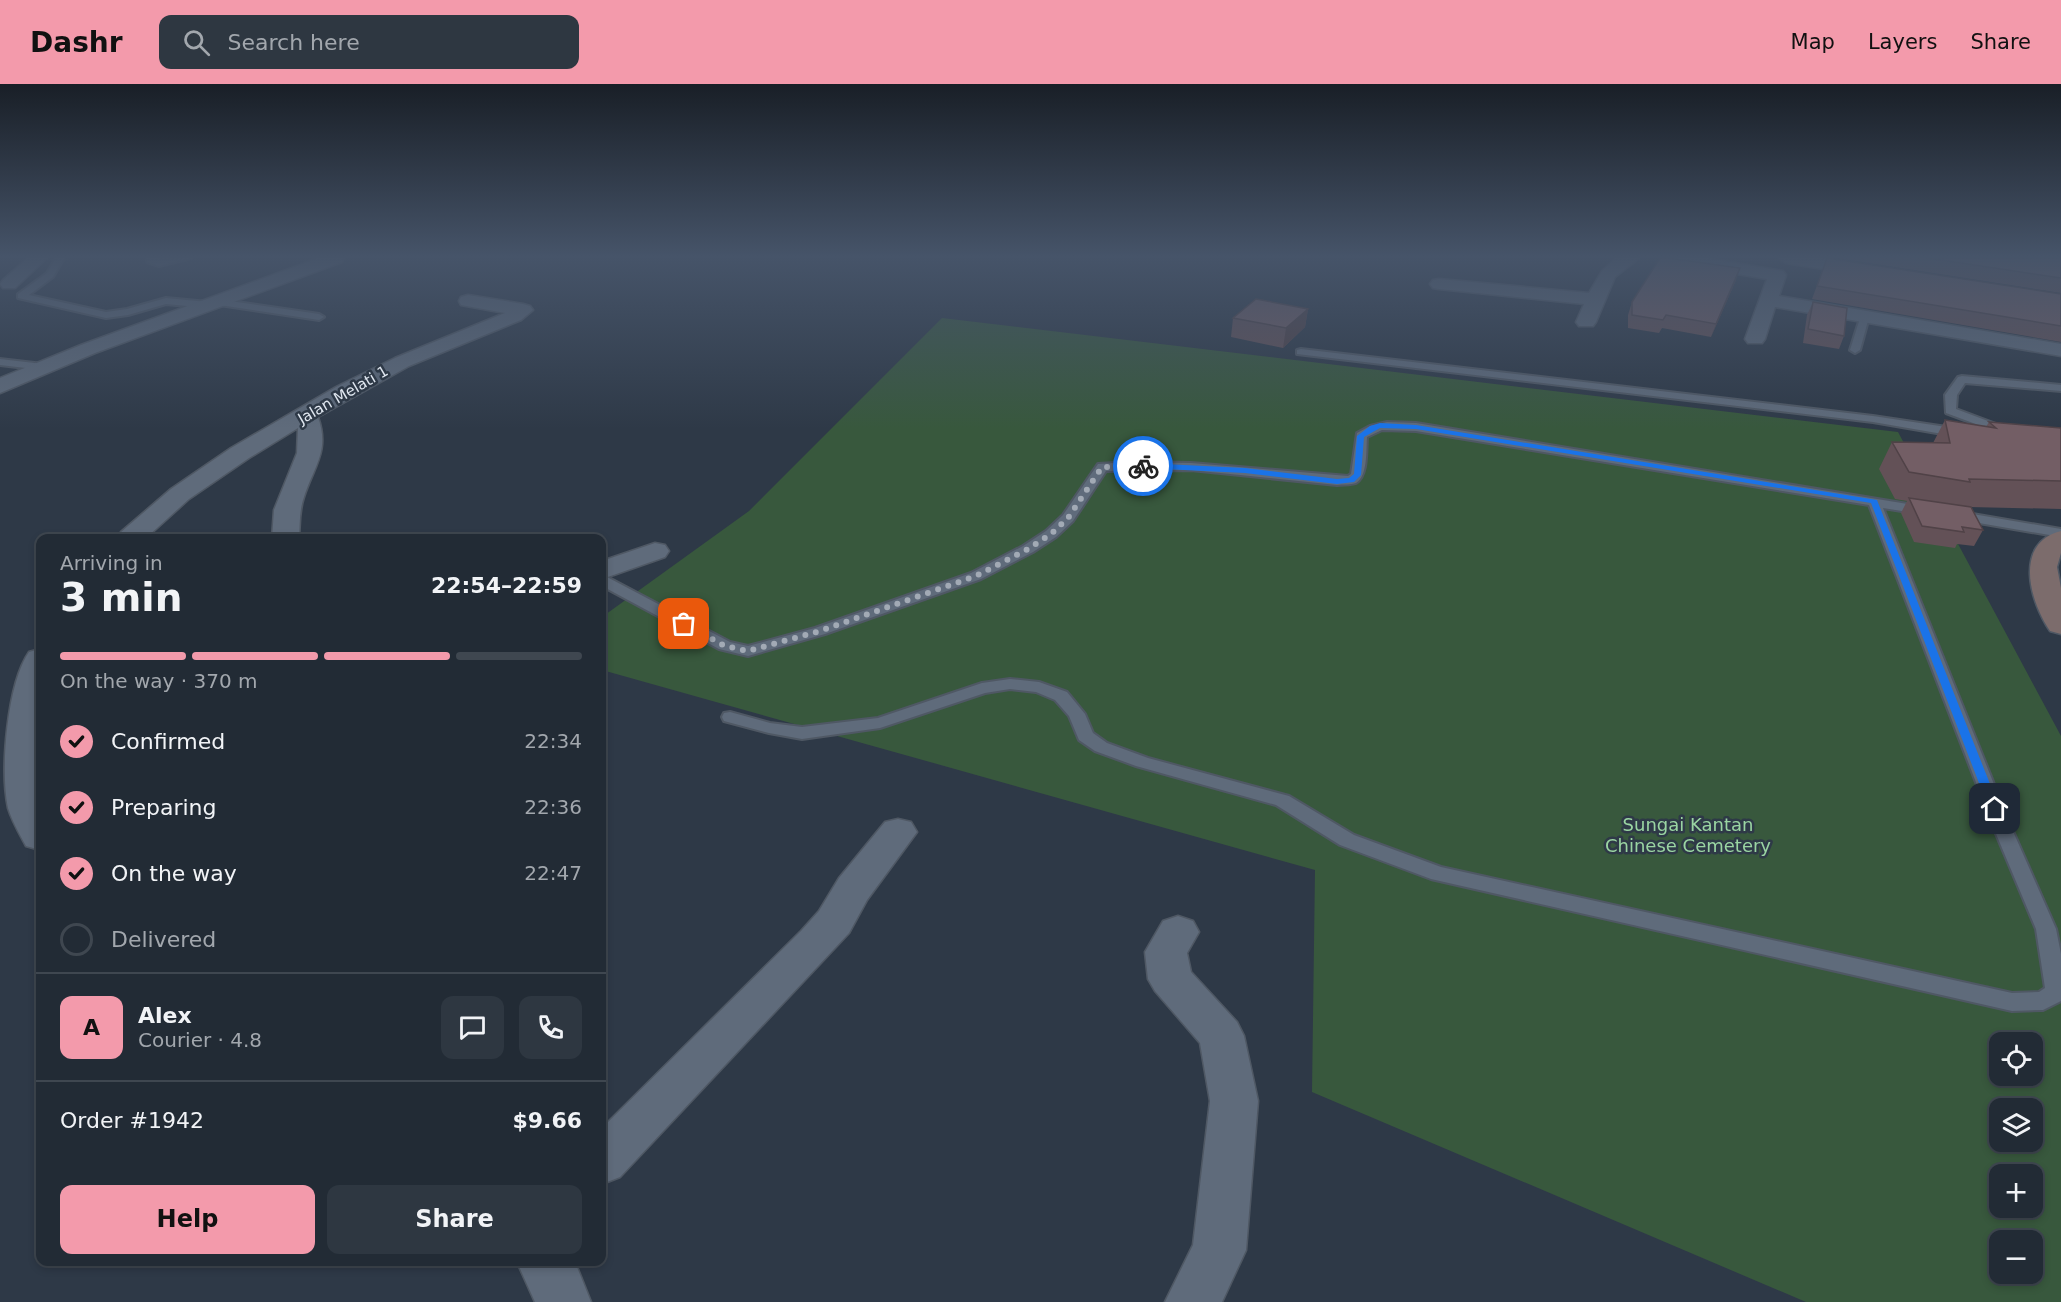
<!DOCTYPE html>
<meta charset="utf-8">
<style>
:root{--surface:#222b35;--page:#2e3741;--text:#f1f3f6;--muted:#a2a7ad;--line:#3f4750;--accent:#f39aab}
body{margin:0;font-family:"DejaVu Sans",sans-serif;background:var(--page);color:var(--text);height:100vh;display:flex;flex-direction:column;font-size:22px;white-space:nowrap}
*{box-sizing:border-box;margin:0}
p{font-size:20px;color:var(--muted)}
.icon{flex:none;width:33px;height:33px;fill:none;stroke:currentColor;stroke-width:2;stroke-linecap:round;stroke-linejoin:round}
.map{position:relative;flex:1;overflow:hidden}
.drawer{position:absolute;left:36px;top:450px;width:570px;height:732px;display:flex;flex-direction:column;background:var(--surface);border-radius:12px;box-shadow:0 3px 9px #0003,0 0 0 2px var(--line)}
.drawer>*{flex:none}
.tools{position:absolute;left:1989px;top:948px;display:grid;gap:12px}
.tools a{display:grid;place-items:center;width:54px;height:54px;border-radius:12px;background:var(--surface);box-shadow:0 3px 9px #0003,0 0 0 2px var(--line);font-size:30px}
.pin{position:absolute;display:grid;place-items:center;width:51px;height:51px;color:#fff;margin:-26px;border-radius:12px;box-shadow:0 3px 9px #0006}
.courier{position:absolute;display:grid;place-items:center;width:60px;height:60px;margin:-30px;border:4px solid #1a73e8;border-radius:50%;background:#fff;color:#222;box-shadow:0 2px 8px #0007}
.head em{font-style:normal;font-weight:700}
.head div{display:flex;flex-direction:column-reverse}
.head{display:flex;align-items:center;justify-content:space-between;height:102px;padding:0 24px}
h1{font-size:39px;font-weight:700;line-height:45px}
.bar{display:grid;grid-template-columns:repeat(4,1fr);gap:9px 6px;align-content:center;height:72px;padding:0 24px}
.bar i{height:8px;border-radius:4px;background:var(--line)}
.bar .on{background:var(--accent)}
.bar p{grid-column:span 4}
.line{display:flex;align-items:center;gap:15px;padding:0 24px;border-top:2px solid var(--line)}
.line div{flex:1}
.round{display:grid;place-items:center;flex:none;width:63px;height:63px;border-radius:12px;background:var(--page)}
ol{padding:0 24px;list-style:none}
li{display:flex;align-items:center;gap:18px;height:66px}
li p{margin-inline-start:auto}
li .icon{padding:6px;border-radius:50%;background:var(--accent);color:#111;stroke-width:4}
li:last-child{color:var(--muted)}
li i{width:33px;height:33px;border:3px solid var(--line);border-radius:50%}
.primary-button{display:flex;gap:12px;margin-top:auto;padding:12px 24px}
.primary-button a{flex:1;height:69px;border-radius:12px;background:var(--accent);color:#111;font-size:24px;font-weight:700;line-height:69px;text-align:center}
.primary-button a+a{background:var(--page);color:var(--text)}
header{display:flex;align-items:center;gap:36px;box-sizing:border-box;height:84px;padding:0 30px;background:var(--accent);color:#111}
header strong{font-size:28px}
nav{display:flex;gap:33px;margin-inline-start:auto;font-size:21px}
.search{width:420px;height:54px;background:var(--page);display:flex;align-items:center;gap:15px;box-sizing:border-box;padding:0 21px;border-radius:12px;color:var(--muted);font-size:22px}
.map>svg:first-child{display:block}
</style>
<header>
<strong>Dashr</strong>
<div class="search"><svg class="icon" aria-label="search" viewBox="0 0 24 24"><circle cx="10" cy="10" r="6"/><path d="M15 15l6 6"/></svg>Search here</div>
<nav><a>Map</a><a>Layers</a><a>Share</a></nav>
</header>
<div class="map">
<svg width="2061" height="1218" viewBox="0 0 2061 1218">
<rect width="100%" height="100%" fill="#2e3947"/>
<path fill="#38583d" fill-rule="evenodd" d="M942 234 1898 348 2061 652V1218H1806L1312 1008 1315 786 602 586V533L749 427ZM2000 958H2032V992H2000ZM2000 1024H2032V1058H2000ZM2000 1090H2032V1124H2000ZM2000 1156H2032V1190H2000Z"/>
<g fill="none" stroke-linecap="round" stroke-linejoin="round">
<g stroke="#4f5864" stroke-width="4">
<path id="service" d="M56 174H64L53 193 29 211 106 228 127 225 166 214 208 218 213 221 208 224 166 220 128 231 106 234 18 214V210L47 189Z
M147 174H159L160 176 191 174 159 182 147 178Z
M216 215 319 230 324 233 319 236 213 220 211 218Z
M1861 231 1869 233 1860 266 1855 269 1850 266Z
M1301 265 1873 332 1960 345 1966 349 1960 353 1873 338 1297 270V266Z
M0 275 43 280 48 283 43 286 0 281Z
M1962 292 2061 301V307L1965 299 1957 311 1956 325 2012 346 2014 348 2008 352 1946 329 1945 311 1958 293Z
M1387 338 1416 339 1932 424 1934 427 1927 431 1883 424 2012 745 2056 845 2061 870V917L2043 926 2012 927 1431 795 1340 761 1276 721 1136 682 1095 667 1079 656 1069 632 1055 616 1036 608 1010 605 985 609 880 644 802 655 769 649 724 637 722 633 724 629 730 628 770 639 802 643 878 634 982 599 1010 595 1039 598 1067 608 1085 630 1093 649 1107 659 1148 674 1289 712 1354 751 1441 783 2012 909 2039 908 2045 904 2036 845 1994 745 1869 421 1416 347 1382 346 1367 353C1366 366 1368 392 1356 399 1351 401 1343 400 1337 401L1191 386 1106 387 1073 437 1056 453 1033 468 981 495 825 550 748 572 719 565 602 502V492L607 493 730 558 748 562 815 544 971 489 1023 462 1046 447 1063 431 1098 380 1132 378 1191 379 1348 392 1351 390 1357 349 1370 342Z
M1955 427 2061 445V453L1950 434 1948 431Z"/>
</g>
<g stroke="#4f5864" stroke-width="3">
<path id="minor" d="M28 174H47L15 204H3L0 200 3 196Z
M319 174H344L342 178 95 269 0 309V294L81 261Z
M1616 174H1639L1615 193 1596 238 1593 242H1579L1576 238 1584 220 1439 205 1433 204 1430 200 1433 196 1439 195 1589 209 1602 187Z
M1665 174H1706L1777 186 1783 187 1786 191 1779 212 2061 260V272L1775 223 1765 255 1762 259H1748L1745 255 1767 195 1673 179Z
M1778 174H1820L1867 182 1873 183 1876 187 1873 191 1867 192 1786 179Z
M468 211 523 220 530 222 533 226 521 236 409 282 318 333C330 367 314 382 304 413 299 427 300 440 299 454H272L274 426 297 369 298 344 249 374 189 415 146 454H118L121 448 171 405 231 364 336 303 395 274 505 229 461 221 459 217 461 213Z
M655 459 665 461 669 467 665 473 602 495V477Z
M40 565V766L26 762C19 749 12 737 8 724 0 686 7 600 29 568Z
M898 735 911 738 917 748 867 816 849 849 620 1093 602 1100V1044L801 847 819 827 839 794 885 738Z
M1178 832 1193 837 1199 848 1187 869 1191 888 1237 938 1244 952 1258 1017 1246 1166 1222 1218H1165L1193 1161 1210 1017 1200 959 1155 907 1148 895 1145 868 1163 837Z
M517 1178H575L591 1218H535Z"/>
</g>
<g stroke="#4f5864" stroke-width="3">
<path id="secondary" d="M2061 447V469L2057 483 2061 504V550L2050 547C2030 518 2013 459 2061 447Z"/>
</g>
<use href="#service" fill="#5f6b7b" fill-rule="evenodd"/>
<use href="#minor" fill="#5f6b7b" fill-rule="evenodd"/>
<use href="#secondary" fill="#7c6c6c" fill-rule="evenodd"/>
</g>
<path fill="#635157" d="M1827 174 2061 210V258L1812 215Z
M1837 174H2061V209Z
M1736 196 1711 253 1662 244 1659 249 1628 244V231L1632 218Z
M1813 218 1844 252 1839 265 1803 259 1807 231Z
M1308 225 1305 243 1283 264 1231 253 1233 234Z
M1945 336 1986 343 1989 338 2061 344V425L1969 423 1983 446 1974 462 1957 460 1955 464 1914 458 1901 429 1907 417 1895 415 1879 385 1892 358 1933 359Z"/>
<path fill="#504247" d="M1740 184 1736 196 1711 253 1716 240Z
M1308 225 1305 243 1283 264 1286 244Z"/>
<path fill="#735e65" stroke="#504247" stroke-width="1.5" d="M1660 174H1667L1740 184 1716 240 1666 231 1663 236 1632 231V218Z
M1827 174 2061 210V242L1817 202Z
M1928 174H2061V194Z
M1256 215 1308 225 1286 244 1233 234Z
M1813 218 1847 224 1844 252 1808 245Z
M1945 336 1996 344 1989 338 2061 344V397L1969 395 1970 398 1909 388 1892 358 1950 359Z
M1909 414 1971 423 1983 446 1962 443 1964 448 1922 442Z"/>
<linearGradient id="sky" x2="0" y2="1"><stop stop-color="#191f27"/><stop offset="0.5" stop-color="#465469"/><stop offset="1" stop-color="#465469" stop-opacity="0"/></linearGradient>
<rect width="2061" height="345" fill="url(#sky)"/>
<path fill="#1a73e8" d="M1380 339 1416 341 1877 416 2000 725 1999 727H1991L1989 725 1871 419 1416 345 1380 344 1364 353 1361 391 1354 398 1337 400 1245 389 1143 384 1139 382 1143 379 1245 384 1337 395 1349 394 1354 390 1357 352 1370 342Z"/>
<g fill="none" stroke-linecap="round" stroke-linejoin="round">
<path stroke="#a2aab5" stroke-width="6" stroke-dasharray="0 10.8" d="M684 540 725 562 748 567 820 547 976 492 1028 465 1051 450 1068 434 1102 383 1143 382"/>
</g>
<g text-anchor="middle" stroke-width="5" stroke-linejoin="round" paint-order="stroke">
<g font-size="15" fill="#e0e7f0" stroke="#2e3947">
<text transform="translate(343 311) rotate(-30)" y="5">Jalan Melati 1</text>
</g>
<g font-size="18" fill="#9ad5a2" stroke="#2e3947">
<text x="1688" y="747">Sungai Kantan<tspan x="1688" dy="21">Chinese Cemetery</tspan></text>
</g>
</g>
</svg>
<div class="tools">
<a><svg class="icon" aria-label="locate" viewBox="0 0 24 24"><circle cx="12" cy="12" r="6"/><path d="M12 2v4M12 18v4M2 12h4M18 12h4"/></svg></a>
<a><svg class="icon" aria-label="layers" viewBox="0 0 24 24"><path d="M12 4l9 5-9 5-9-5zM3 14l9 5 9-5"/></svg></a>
<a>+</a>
<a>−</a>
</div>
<div class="pin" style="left:684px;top:540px;background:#ea580c"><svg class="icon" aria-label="bag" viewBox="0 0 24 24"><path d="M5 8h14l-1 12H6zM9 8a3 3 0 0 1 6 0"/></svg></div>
<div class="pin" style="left:1995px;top:725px;background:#1f2937"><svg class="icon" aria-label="home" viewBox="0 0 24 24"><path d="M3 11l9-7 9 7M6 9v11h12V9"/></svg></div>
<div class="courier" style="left:1143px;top:382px"><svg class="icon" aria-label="bike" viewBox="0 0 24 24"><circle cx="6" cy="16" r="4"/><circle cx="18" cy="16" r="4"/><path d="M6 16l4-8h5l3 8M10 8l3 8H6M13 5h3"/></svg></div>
<section class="drawer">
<div class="head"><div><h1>3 min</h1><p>Arriving in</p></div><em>22:54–22:59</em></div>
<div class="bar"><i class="on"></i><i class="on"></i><i class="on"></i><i></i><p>On the way · 370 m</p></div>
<ol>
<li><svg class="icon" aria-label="check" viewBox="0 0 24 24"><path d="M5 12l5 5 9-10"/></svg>Confirmed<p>22:34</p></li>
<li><svg class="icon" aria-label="check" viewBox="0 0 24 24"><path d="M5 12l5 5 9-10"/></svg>Preparing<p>22:36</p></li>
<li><svg class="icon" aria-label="check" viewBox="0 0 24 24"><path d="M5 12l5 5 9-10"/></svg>On the way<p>22:47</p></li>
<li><i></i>Delivered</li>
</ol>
<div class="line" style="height:108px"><b class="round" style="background:var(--accent);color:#111">A</b><div><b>Alex</b><p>Courier · 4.8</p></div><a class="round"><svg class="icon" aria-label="chat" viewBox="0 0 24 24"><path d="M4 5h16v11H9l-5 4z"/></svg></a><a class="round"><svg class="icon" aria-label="phone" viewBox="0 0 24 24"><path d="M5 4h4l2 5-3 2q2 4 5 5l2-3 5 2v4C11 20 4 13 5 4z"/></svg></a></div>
<div class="line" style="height:78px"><div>Order #1942</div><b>$9.66</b></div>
<div class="primary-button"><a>Help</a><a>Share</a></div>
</section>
</div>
